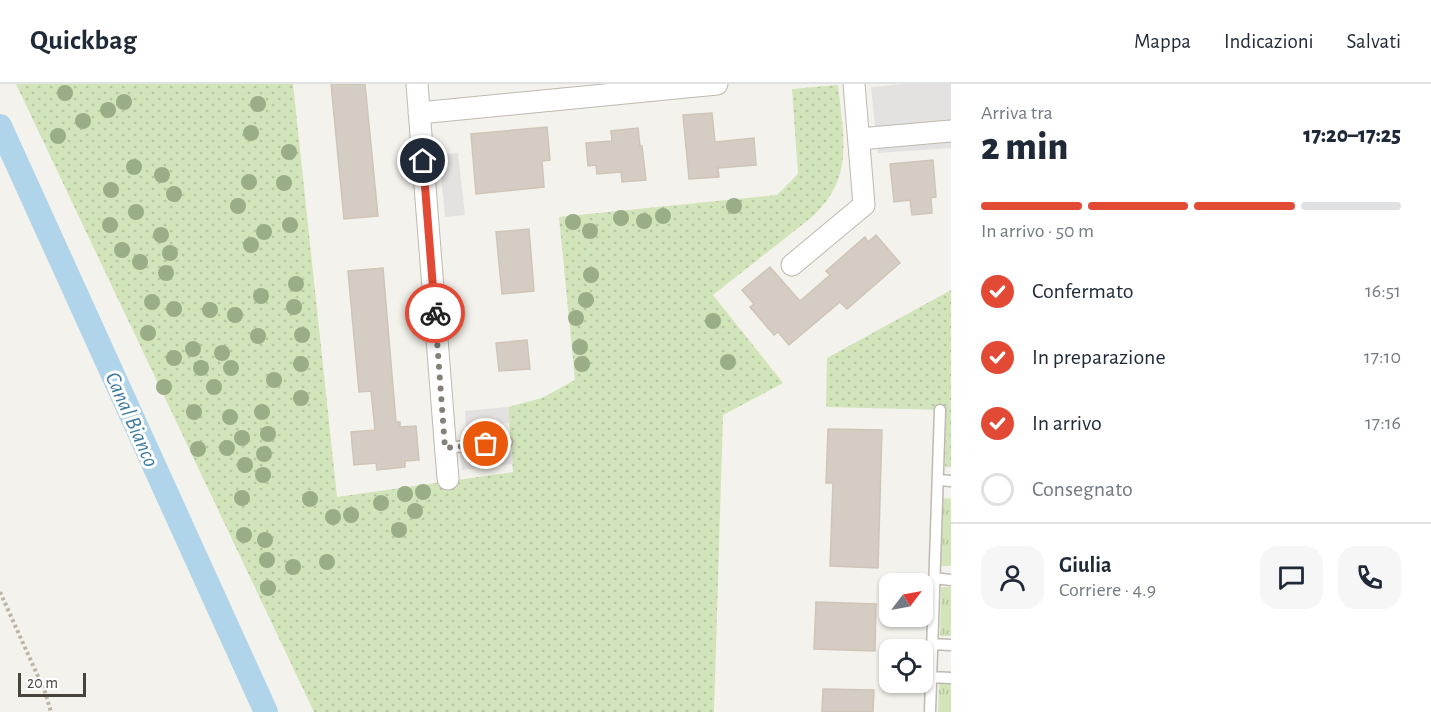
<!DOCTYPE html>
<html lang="it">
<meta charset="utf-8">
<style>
:root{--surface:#fff;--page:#f6f6f7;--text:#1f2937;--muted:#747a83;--line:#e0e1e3;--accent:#e34a35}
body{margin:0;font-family:"Alegreya Sans",sans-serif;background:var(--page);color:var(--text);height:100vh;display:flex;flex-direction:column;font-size:22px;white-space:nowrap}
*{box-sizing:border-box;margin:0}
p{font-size:20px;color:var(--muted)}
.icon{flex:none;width:33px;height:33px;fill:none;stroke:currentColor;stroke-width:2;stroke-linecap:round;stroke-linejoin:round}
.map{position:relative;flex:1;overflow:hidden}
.side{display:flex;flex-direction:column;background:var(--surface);width:480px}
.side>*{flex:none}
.needle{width:39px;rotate:58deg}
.buttons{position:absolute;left:879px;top:489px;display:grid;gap:12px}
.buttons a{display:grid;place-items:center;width:54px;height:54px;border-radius:12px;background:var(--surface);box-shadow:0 2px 4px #0004;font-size:30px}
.scale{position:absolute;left:18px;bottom:15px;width:68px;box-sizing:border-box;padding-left:6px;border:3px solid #48433b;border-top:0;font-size:16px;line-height:21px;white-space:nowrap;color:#48433b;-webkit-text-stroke:4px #fff;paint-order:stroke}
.pin{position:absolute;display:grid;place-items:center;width:51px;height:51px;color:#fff;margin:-26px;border:3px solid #fff;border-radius:50%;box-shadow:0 2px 6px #0007}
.courier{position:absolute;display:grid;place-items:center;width:60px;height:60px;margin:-30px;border:4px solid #e34a35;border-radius:50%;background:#fff;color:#222;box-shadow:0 2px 8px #0007}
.overview em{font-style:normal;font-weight:800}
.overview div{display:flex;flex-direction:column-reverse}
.overview{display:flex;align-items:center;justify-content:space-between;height:102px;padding:0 30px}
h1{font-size:39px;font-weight:800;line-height:45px}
.bar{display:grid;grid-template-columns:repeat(4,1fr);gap:9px 6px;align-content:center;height:72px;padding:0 30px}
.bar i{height:8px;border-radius:4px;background:var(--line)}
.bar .current{background:var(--accent)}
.bar p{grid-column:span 4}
.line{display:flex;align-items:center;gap:15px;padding:0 30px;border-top:2px solid var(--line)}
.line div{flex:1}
.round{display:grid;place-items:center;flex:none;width:63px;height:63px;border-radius:18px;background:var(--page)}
ol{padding:0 30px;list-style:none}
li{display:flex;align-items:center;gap:18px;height:66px}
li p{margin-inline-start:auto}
li .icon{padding:6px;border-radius:50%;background:var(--accent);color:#fff;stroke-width:4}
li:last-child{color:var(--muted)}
li i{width:33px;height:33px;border:3px solid var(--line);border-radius:50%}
header{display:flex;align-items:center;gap:36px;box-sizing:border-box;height:84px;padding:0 30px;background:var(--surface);border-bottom:2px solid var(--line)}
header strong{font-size:28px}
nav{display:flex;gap:33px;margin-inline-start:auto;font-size:21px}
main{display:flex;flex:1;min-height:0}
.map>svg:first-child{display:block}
</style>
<header>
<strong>Quickbag</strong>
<nav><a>Mappa</a><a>Indicazioni</a><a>Salvati</a></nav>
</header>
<main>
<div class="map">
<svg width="951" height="628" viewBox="0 0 951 628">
<defs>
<pattern id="grass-tufts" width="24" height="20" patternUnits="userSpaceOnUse" patternTransform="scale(1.5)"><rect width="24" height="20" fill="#d2e4ba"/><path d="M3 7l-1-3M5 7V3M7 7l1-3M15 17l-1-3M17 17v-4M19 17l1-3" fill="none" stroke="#b6c5a1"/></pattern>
<pattern id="park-dots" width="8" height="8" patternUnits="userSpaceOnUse" patternTransform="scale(1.5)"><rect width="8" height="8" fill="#d2e4ba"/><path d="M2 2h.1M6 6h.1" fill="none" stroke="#b6c5a1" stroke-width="1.8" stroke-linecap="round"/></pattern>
</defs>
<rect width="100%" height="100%" fill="#f4f2ec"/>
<path fill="url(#grass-tufts)" d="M943 414 951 415V482H941Z
M941 503H951V552H940Z
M939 599 951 600V628H938Z"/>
<path fill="url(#park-dots)" d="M16 0H293L337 413 513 388 508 323 542 314 575 296 559 133 777 111 798 90 792 5 838 1C841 33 850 72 835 103 829 115 821 124 812 133L713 211 783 299 723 331 714 628H314Z
M951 206V383H945L946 326 826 323 827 274Z"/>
<path fill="#e4e2e0" d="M903 0H951V64L878 69 871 3Z
M458 69 465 131 445 133 439 71Z
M508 323 510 339 466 343 465 327Z
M511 363 513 380 462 386 460 369Z"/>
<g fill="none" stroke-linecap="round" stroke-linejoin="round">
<path stroke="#b0d4ea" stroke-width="24" d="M0 42 266 628"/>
</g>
<path fill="#d5cdc3" stroke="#cfc5b7" stroke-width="1.5" d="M331 0H365L378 132 344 135Z
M712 29 715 58 754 54 756 81 718 84 719 93 689 95 683 31Z
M547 43 550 76 542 77 544 103 476 110 471 50Z
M638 44 640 62H642L646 96 622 98 621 88 597 90 596 81 588 82 586 59 612 57 611 47Z
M933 76 936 113 931 114 932 129 912 131 910 116 894 118 890 80Z
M529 145 534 207 502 210 496 148Z
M876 151 900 179 847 225 840 218 789 261 778 248 774 251 750 223 754 220 742 206 770 183 800 217 830 191 826 187 865 153 868 158Z
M383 184 396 338H400V343L416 342 419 376 405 377V383L377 386 376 379 354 381 351 348 375 346 371 307 359 308 348 187Z
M527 256 530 285 499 287 496 259Z
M828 345 882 346 878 484 830 482 833 399H826Z
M816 518 876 520 875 567 814 565Z
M823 605 874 606 873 628H822Z"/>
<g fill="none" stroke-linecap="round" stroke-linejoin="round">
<g stroke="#bfb9b0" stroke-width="13">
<path id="lane" d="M445 364 507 358
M938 396 951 397
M934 494 951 496
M932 560 951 561
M931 593 951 594
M930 628 940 326"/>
</g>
<g stroke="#bfb9b0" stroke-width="23">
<path id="street" d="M417 0 448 395
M419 29 717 0
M859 55 951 47
M792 181 864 121 854 0"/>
</g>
<path stroke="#bfb4a3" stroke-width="4" stroke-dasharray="3 3" stroke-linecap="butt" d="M0 508 45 608 51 628"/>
<use href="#lane" stroke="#fff" stroke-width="10"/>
<use href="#street" stroke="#fff" stroke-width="21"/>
</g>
<g fill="#99ad86">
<circle cx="65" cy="9" r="8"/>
<circle cx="124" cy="18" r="8"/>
<circle cx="258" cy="20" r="8"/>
<circle cx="108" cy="26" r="8"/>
<circle cx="83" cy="37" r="8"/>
<circle cx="251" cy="49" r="8"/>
<circle cx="58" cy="52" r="8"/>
<circle cx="289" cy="68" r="8"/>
<circle cx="134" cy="83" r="8"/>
<circle cx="162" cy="91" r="8"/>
<circle cx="249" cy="98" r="8"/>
<circle cx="284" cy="99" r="8"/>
<circle cx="111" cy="106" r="8"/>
<circle cx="174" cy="110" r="8"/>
<circle cx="238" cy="122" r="8"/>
<circle cx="734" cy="122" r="8"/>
<circle cx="136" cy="128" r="8"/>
<circle cx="663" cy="132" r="8"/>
<circle cx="621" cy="134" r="8"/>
<circle cx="644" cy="137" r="8"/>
<circle cx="573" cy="138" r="8"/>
<circle cx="110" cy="141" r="8"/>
<circle cx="290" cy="141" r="8"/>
<circle cx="590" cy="147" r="8"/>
<circle cx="264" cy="148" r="8"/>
<circle cx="161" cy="151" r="8"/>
<circle cx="251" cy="161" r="8"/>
<circle cx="122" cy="166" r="8"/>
<circle cx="170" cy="169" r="8"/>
<circle cx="140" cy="178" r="8"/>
<circle cx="166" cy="189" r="8"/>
<circle cx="591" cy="191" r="8"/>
<circle cx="296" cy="200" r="8"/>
<circle cx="261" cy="212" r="8"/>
<circle cx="586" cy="216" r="8"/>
<circle cx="152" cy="218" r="8"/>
<circle cx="294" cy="223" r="8"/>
<circle cx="174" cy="225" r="8"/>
<circle cx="210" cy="226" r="8"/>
<circle cx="235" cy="231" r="8"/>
<circle cx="576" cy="234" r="8"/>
<circle cx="713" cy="237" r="8"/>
<circle cx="148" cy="249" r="8"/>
<circle cx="302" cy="251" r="8"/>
<circle cx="258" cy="252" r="8"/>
<circle cx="580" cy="263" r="8"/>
<circle cx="193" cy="265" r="8"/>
<circle cx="222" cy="269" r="8"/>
<circle cx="174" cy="274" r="8"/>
<circle cx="728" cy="278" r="8"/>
<circle cx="301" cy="280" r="8"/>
<circle cx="582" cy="280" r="8"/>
<circle cx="201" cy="284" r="8"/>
<circle cx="231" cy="284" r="8"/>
<circle cx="274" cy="296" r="8"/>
<circle cx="164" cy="303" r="8"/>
<circle cx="214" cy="303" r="8"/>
<circle cx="301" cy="314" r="8"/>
<circle cx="194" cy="328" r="8"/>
<circle cx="262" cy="328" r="8"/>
<circle cx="230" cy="333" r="8"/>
<circle cx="268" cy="350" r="8"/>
<circle cx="242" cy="354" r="8"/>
<circle cx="227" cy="364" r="8"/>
<circle cx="198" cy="365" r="8"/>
<circle cx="264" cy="370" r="8"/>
<circle cx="245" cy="381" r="8"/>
<circle cx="263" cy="391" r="8"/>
<circle cx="423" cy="408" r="8"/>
<circle cx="405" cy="410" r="8"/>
<circle cx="242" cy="414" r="8"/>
<circle cx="310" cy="415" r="8"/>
<circle cx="381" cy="419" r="8"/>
<circle cx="415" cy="427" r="8"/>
<circle cx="351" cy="431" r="8"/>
<circle cx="333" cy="433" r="8"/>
<circle cx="399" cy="446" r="8"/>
<circle cx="244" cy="451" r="8"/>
<circle cx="265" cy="456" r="8"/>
<circle cx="267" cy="476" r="8"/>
<circle cx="327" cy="478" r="8"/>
<circle cx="293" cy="483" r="8"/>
<circle cx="268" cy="504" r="8"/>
</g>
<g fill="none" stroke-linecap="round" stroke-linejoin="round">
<path stroke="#848079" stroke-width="6" stroke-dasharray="0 10.8" d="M435 229 445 364 486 360"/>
<path stroke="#e34a35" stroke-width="8" d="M423 77 435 229"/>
</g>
<g text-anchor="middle" stroke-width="6" stroke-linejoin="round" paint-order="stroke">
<g font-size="22" font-style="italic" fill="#3c7aa2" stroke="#fff">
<text transform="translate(133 335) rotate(66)" y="8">Canal Bianco</text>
</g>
</g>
</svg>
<div class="buttons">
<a><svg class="needle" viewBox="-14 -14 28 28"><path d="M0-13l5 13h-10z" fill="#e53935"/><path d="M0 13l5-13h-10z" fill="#747a83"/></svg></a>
<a><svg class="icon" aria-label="locate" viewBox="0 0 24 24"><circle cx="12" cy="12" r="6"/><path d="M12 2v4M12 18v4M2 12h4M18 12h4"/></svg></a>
</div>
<div class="scale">20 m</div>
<div class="pin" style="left:486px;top:360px;background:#ea580c"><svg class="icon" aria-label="bag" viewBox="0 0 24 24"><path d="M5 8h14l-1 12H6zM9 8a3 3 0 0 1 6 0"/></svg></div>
<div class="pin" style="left:423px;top:77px;background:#1f2937"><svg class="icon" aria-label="home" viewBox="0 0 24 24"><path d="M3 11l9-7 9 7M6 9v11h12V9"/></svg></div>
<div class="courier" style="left:435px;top:229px"><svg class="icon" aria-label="bike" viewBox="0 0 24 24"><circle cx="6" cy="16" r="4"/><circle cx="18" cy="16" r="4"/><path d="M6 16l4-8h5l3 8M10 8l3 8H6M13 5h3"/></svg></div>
</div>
<section class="side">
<div class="overview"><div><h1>2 min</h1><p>Arriva tra</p></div><em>17:20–17:25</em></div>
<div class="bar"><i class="current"></i><i class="current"></i><i class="current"></i><i></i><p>In arrivo · 50 m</p></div>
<ol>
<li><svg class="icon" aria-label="check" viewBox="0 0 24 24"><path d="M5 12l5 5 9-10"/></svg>Confermato<p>16:51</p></li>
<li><svg class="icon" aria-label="check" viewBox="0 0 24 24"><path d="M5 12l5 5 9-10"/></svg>In preparazione<p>17:10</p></li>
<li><svg class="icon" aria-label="check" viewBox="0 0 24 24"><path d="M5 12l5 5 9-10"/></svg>In arrivo<p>17:16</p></li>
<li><i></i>Consegnato</li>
</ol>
<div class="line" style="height:108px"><a class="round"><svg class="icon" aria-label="person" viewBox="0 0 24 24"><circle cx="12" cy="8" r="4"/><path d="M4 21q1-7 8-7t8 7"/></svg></a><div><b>Giulia</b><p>Corriere · 4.9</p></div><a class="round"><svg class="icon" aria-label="chat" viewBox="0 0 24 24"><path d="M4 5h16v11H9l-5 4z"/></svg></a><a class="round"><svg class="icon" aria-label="phone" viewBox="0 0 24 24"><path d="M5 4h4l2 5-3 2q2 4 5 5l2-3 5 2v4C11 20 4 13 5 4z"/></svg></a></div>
</section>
</main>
